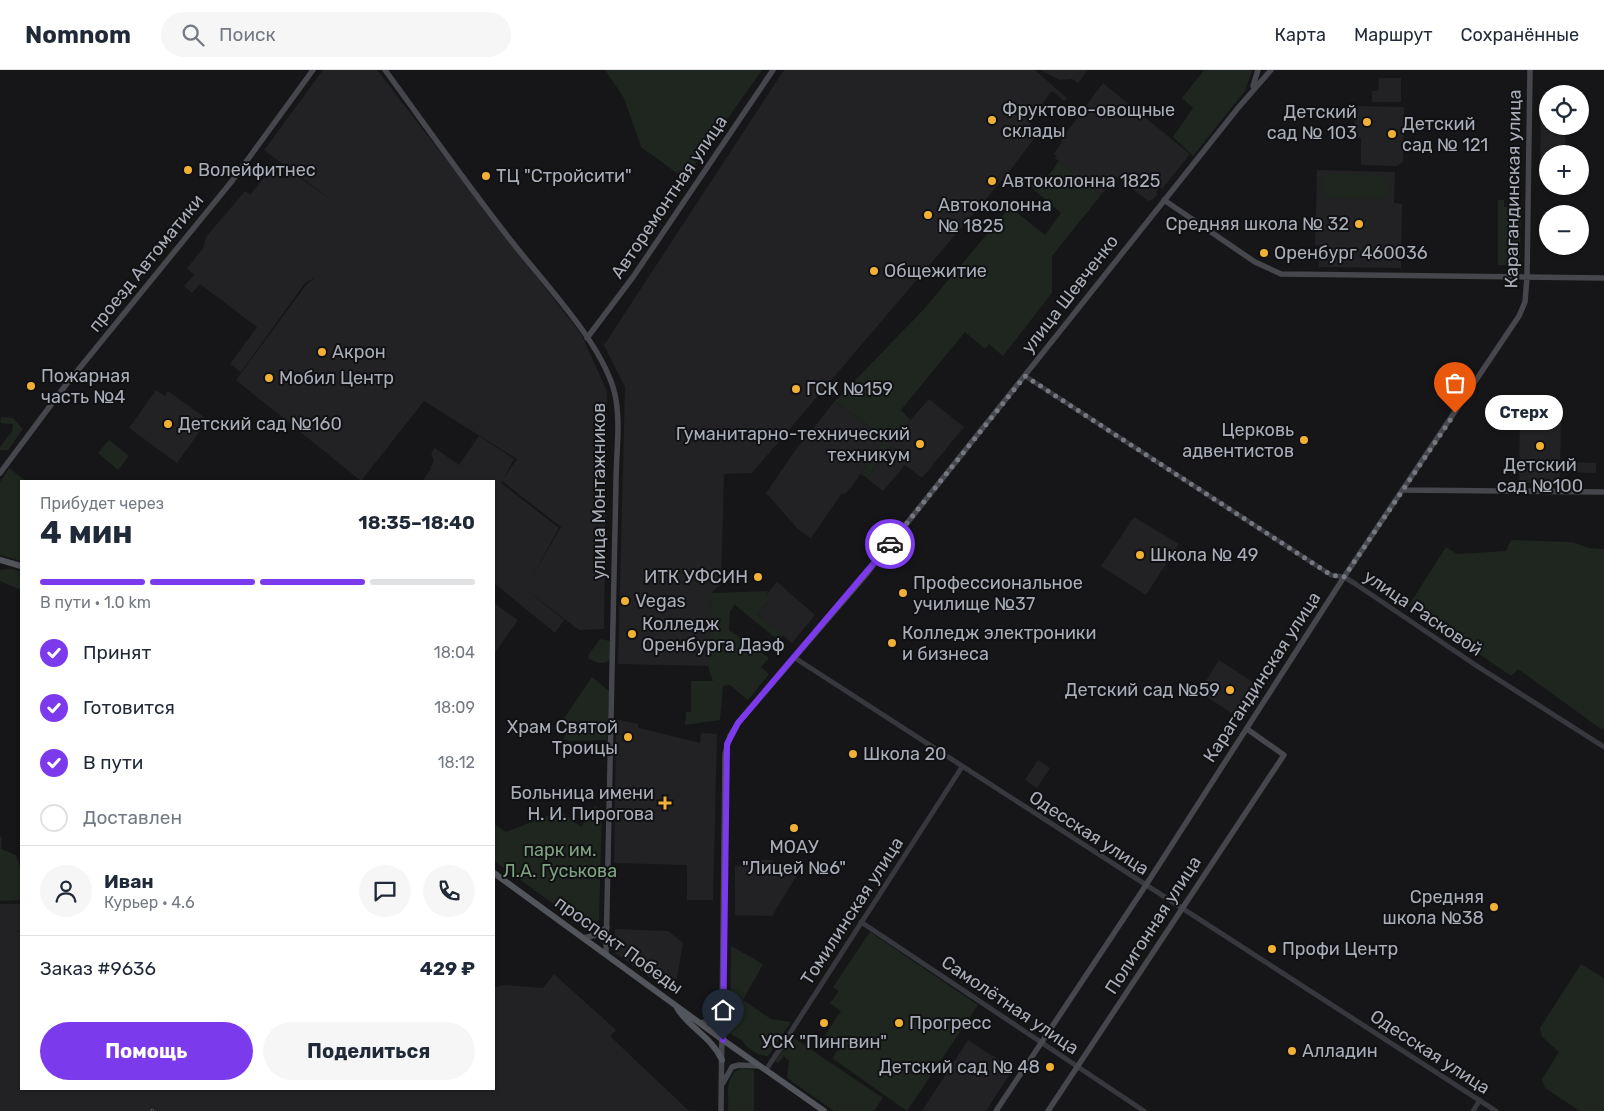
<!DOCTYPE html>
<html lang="ru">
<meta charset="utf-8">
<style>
:root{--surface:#fff;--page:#f6f6f7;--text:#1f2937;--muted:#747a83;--line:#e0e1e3;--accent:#7c3aed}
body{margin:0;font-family:Rubik,sans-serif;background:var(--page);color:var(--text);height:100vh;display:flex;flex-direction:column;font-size:19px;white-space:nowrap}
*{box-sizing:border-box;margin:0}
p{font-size:16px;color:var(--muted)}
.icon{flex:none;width:28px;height:28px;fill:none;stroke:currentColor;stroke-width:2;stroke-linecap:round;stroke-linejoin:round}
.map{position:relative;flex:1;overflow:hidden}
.panel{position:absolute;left:20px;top:410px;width:475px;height:610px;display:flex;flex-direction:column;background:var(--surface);border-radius:0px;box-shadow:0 1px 4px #0004}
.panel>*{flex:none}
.fabs{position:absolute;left:1539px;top:15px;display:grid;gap:10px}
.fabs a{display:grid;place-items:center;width:50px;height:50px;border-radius:50%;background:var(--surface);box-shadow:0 1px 4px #0004;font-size:25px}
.pin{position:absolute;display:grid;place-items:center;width:42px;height:42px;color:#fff;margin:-51px -21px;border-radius:50% 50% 50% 0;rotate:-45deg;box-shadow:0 0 5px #0007}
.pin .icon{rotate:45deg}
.courier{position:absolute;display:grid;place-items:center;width:50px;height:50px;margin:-25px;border:4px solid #7c3aed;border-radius:50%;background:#fff;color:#222;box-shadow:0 1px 6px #0007}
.bubble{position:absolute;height:35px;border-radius:18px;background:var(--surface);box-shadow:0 1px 4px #0004;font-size:16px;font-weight:700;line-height:35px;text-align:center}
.summary em{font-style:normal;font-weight:700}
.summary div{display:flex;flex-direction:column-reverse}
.summary{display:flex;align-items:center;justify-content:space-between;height:85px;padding:0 20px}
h1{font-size:32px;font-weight:700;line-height:38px}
.bar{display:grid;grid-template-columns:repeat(4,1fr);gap:8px 5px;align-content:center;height:60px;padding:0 20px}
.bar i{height:6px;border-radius:4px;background:var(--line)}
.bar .current{background:var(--accent)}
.bar p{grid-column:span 4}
.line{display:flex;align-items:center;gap:12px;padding:0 20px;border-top:1px solid var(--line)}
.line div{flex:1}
.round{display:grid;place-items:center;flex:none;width:52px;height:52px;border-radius:26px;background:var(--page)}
ol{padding:0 20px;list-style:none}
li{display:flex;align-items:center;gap:15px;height:55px}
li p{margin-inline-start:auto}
li .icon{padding:5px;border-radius:50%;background:var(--accent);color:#fff;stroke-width:4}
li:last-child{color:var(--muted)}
li i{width:28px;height:28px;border:2px solid var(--line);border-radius:50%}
.primary-button{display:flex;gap:10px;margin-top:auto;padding:10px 20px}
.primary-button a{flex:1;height:58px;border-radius:30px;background:var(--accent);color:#fff;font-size:20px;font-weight:700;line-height:58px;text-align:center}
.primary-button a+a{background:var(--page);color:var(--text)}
header{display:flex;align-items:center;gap:30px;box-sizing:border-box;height:70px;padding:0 25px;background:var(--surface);border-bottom:1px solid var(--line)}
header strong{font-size:24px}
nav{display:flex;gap:28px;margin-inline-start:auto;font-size:18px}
.search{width:350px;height:45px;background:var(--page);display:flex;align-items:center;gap:12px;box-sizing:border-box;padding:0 18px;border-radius:28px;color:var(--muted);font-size:19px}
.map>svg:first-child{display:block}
</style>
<header>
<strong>Nomnom</strong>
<div class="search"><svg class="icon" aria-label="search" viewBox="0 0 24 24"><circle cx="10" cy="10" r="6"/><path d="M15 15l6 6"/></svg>Поиск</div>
<nav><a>Карта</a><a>Маршрут</a><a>Сохранённые</a></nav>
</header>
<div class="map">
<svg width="1604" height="1041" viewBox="0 0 1604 1041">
<rect width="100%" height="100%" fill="#161618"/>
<path fill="#222225" d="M323 0H377L581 264 607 321 604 559 579 560 525 519 564 550 555 563 494 513V411H422L431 399 430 398 434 391 431 383 435 378 459 395 479 366 514 389 501 413 559 458 528 514 561 457 502 411 517 389 424 331 361 411 236 310 306 215 316 207 305 213 241 302 230 294 257 257 200 214 192 223 184 216 194 205 187 198 203 179 206 167 245 121 250 125 270 100 283 109 290 101 333 131 264 80Z
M784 0H1035L1067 28 1064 31 1052 21 1028 52 1039 62 1008 103 752 403 724 404 721 514 711 523 708 596 618 594 625 317 604 275Z
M1040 0H1088L1078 13 1072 9 1060 10Z
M1379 8H1401V32H1372V21H1378Z
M1103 13 1190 84 1162 119 1160 117 1156 122 1158 124 1152 130 1148 131 1116 107 1101 125 1055 88 1057 86 1054 84 1062 72 1061 70Z
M1355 36 1404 37 1403 92 1397 96 1361 95V68L1354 67Z
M1541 40H1547L1548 56H1566L1565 84H1548L1547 94H1540Z
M1317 100 1395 102 1394 133 1402 134 1401 198 1319 197V175H1315Z
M156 320 165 326 168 321 208 350 177 393 129 358Z
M929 329 964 357 922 408 905 395 883 421 867 408 891 376 890 373Z
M835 331 873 359 883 373 852 416 845 424 842 423 811 468 798 459 766 423 794 382Z
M1520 338 1561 340 1560 414 1519 413Z
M1567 392 1596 393V403L1567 402Z
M1134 447 1179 474 1146 525 1101 496Z
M777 512 815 545 792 573 757 544 770 529 766 525Z
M494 533 518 550 494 584Z
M1219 590 1262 618 1241 649 1199 622Z
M616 649 638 654V658L643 659 700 673 701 663 717 664 713 830H687V795L614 793Z
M1038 690 1050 698 1037 718 1025 710Z
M749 789 771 790 797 805 772 846 735 845V796H748Z
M0 834H21V1019H494V917L505 915 543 918 554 904 616 960 610 966 688 1040 699 1041H0Z
M615 859 668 861 683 873 674 924 615 883Z
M968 970 1013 999 986 1041H922Z"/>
<path fill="#1e261f" d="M605 0H762L685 109 641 77 624 28Z
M1204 0H1252L1245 21 1193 86 1173 67 1193 38 1182 28Z
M1059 91 1101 125 1052 186V223L1003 286 989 274 985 279 965 262 901 340 910 350 891 372V376L867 408 861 404 883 372 873 359 835 331 923 240 1010 137 1045 165 1061 143 1030 116 1040 104 1046 109Z
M1331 104 1383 105C1390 111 1390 116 1388 125L1382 129 1330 128 1324 126 1321 116 1324 106Z
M1498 130H1504V137H1509V141L1521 142 1520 196 1498 195Z
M1 347 13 348 23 359 8 380H0V377L12 361 13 354 0 353Z
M109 370 129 386 118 400 98 383Z
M9 398 26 411H21V491L0 485V412Z
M1511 470 1572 472 1589 478 1604 479V658L1601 659 1518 599 1511 606 1409 535 1446 477 1457 484 1506 481Z
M11 499 21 501V520L0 511V500Z
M768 521 766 525 770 529 757 544 783 565 779 571 735 535 730 541 729 560 769 588 761 597 769 604 748 630 730 615 723 616 720 650 685 655 686 642H691V611H713L708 596 711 523Z
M600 569 610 571V590C602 595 596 593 588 588L589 584Z
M592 607 609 621 607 670 569 671 563 669 571 656 563 650Z
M595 736 602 741 599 849 596 857 587 858 494 791V754L506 762 560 741 581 757Z
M2 765 1 779 16 785 21 800V830L0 831V768Z
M870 862 978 935 907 1041 832 988 841 976 825 965 841 941 830 933 839 921 833 917Z
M731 876 763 894 743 930 771 949 791 952 768 986C759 987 745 977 742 970L730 964Z
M1581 894 1604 908V1041H1580L1545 1018 1542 1009 1559 982 1542 967 1540 958Z
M791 966 883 1028 874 1041H834L787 1008 789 991 784 986 778 993 774 990Z
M742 998 754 1000V1041H728C729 1025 724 1004 742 998Z"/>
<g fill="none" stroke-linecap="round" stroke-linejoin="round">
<path stroke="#37383d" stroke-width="5" d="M1025 306 1331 505 1344 507 1354 513 1477 596 1604 677
M795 588 1496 1041
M861 852 1144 1041
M766 1000 962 697
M1473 1041 1480 1030"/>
<path stroke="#45474d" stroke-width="5.5" d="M385 0C426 56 466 113 509 168 542 211 597 267 613 317 622 346 616 382 616 412L606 884
M1253 16 1258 0
M1164 130 1255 192 1281 204 1604 208
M587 268 633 207 773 0
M0 403 65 316 232 111 313 0
M1404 420 1604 422
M583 868 596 865 607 857
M700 953 715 950 722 938
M723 1013 732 997 739 995 759 996
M721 1041 725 684 730 666 738 653 864 507 1238 38 1271 0
M996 1041 1146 815 1344 507 1519 246 1525 232 1527 207 1530 0
M1048 1041 1284 685 1247 659"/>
<path stroke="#53555c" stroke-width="6" d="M0 490 21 496
M494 803 723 970 824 1041
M677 938C689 958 712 967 722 990"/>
<g stroke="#4a4c52" stroke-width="3">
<path id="rail" d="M152 1040 153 1041"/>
</g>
<use href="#rail" stroke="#111113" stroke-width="1" stroke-dasharray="4" stroke-linecap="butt"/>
</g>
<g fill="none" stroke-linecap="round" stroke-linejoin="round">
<path stroke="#757880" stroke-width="5" stroke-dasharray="0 9" d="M890 474 1025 306 1331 505 1344 507 1455 343"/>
<path stroke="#7c3aed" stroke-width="6" d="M723 970 727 674 738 653 890 474"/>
</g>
<g fill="#f2b134" stroke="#111113" stroke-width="2">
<circle cx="992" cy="50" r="5"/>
<circle cx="1367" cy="52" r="5"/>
<circle cx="1392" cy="64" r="5"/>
<circle cx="188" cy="100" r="5"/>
<circle cx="486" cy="106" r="5"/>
<circle cx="992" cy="111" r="5"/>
<circle cx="928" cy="145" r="5"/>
<circle cx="1359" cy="154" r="5"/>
<circle cx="1264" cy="183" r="5"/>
<circle cx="874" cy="201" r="5"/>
<circle cx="322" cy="282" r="5"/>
<circle cx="269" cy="308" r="5"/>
<circle cx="31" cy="316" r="5"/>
<circle cx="796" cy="319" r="5"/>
<circle cx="168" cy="354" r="5"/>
<circle cx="1304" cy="370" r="5"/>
<circle cx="920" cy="374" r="5"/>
<circle cx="1540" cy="376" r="5"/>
<circle cx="1140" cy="485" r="5"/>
<circle cx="758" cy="507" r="5"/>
<circle cx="903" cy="523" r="5"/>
<circle cx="625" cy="531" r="5"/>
<circle cx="632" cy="564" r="5"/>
<circle cx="892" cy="573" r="5"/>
<circle cx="1230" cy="620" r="5"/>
<circle cx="628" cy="667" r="5"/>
<circle cx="853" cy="684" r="5"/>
<path d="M662.5 725.5h5v5h5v5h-5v5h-5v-5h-5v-5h5z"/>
<circle cx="794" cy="758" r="5"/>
<circle cx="1494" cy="837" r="5"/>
<circle cx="1272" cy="879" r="5"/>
<circle cx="824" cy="953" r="5"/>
<circle cx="899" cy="953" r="5"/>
<circle cx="1292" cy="981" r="5"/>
<circle cx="1050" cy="997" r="5"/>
</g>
<g text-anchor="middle" stroke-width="4" stroke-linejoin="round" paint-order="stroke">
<g font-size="18" fill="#a8adb8" stroke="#111113" text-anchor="start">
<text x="1002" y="46">Фруктово-овощные<tspan x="1002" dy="21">склады</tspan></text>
<text x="1357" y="48" text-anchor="end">Детский<tspan x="1357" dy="21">сад № 103</tspan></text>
<text x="1402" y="60">Детский<tspan x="1402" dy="21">сад № 121</tspan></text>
<text x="198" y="106">Волейфитнес</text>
<text x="496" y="112">ТЦ "Стройсити"</text>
<text x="1002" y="117">Автоколонна 1825</text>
<text x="938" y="141">Автоколонна<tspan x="938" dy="21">№ 1825</tspan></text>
<text x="1349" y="160" text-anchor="end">Средняя школа № 32</text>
<text x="1274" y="189">Оренбург 460036</text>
<text x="884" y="207">Общежитие</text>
<text x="332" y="288">Акрон</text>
<text x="41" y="312">Пожарная<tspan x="41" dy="21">часть №4</tspan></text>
<text x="279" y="314">Мобил Центр</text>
<text x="806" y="325">ГСК №159</text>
<text x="178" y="360">Детский сад №160</text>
<text x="1294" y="366" text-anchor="end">Церковь<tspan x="1294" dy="21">адвентистов</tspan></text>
<text x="910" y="370" text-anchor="end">Гуманитарно-технический<tspan x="910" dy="21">техникум</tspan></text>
<text x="1540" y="401" text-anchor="middle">Детский<tspan x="1540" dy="21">сад №100</tspan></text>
<text x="1150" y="491">Школа № 49</text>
<text x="748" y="513" text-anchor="end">ИТК УФСИН</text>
<text x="913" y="519">Профессиональное<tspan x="913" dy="21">училище №37</tspan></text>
<text x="635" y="537">Vegas</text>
<text x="642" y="560">Колледж<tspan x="642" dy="21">Оренбурга Даэф</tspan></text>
<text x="902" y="569">Колледж электроники<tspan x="902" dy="21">и бизнеса</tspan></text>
<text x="1220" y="626" text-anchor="end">Детский сад №59</text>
<text x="618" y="663" text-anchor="end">Храм Святой<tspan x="618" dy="21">Троицы</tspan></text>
<text x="863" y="690">Школа 20</text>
<text x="654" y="729" text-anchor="end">Больница имени<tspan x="654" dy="21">Н. И. Пирогова</tspan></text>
<text x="794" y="783" text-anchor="middle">МОАУ<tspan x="794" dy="21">"Лицей №6"</tspan></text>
<text x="1484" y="833" text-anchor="end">Средняя<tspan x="1484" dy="21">школа №38</tspan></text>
<text x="1282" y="885">Профи Центр</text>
<text x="909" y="959">Прогресс</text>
<text x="824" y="978" text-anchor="middle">УСК "Пингвин"</text>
<text x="1302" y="987">Алладин</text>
<text x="1040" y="1003" text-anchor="end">Детский сад № 48</text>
</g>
<g font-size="18" fill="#a8adb8" stroke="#111113">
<text transform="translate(1513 119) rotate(-89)" y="6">Карагандинская улица</text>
<text transform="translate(669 127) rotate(-56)" y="6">Авторемонтная улица</text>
<text transform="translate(146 193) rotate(-51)" y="6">проезд Автоматики</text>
<text transform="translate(1070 224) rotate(-52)" y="6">улица Шевченко</text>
<text transform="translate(599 421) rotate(-90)" y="6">улица Монтажников</text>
<text transform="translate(1423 543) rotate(34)" y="6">улица Расковой</text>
<text transform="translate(1262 607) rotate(-57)" y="6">Карагандинская улица</text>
<text transform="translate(1089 763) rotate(33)" y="6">Одесская улица</text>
<text transform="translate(852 841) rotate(-57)" y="6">Томилинская улица</text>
<text transform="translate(1153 855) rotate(-57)" y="6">Полигонная улица</text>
<text transform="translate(619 875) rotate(36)" y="6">проспект Победы</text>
<text transform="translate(1010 935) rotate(34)" y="6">Самолётная улица</text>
<text transform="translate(1430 982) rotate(33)" y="6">Одесская улица</text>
</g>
<g font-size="18" fill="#7fa381" stroke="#111113">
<text x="560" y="786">парк им.<tspan x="560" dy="21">Л.А. Гуськова</tspan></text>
</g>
</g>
</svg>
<div class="fabs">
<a><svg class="icon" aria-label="locate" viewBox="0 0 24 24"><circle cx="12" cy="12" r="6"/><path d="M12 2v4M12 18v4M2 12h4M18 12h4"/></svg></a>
<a>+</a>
<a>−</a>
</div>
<div class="pin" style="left:1455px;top:343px;background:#ea580c"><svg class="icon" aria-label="bag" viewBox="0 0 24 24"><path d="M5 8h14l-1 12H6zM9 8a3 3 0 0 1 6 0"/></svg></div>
<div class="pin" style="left:723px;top:970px;background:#1f2937"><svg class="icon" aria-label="home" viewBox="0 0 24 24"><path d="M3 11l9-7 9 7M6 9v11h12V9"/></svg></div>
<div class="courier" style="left:890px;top:474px"><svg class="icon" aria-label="car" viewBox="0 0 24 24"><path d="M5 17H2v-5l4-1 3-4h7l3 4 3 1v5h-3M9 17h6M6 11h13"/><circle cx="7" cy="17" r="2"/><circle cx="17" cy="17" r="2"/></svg></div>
<div class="bubble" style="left:1485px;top:325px;width:78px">Стерх</div>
<section class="panel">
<div class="summary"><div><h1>4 мин</h1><p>Прибудет через</p></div><em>18:35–18:40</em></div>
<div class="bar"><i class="current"></i><i class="current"></i><i class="current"></i><i></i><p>В пути · 1.0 km</p></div>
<ol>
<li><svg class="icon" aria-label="check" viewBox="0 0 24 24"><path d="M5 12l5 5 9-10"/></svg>Принят<p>18:04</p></li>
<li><svg class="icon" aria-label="check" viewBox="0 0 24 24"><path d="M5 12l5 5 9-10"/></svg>Готовится<p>18:09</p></li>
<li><svg class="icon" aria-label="check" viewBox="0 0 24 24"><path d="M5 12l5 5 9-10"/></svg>В пути<p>18:12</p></li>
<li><i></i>Доставлен</li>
</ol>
<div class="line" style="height:90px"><a class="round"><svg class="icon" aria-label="person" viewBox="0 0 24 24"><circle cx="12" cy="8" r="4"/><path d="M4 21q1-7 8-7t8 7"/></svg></a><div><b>Иван</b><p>Курьер · 4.6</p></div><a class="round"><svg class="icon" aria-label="chat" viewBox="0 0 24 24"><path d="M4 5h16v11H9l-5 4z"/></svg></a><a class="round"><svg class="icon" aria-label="phone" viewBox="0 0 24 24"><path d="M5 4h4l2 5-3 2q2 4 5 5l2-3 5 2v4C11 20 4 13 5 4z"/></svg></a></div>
<div class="line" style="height:65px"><div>Заказ #9636</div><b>429 ₽</b></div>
<div class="primary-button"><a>Помощь</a><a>Поделиться</a></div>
</section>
</div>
